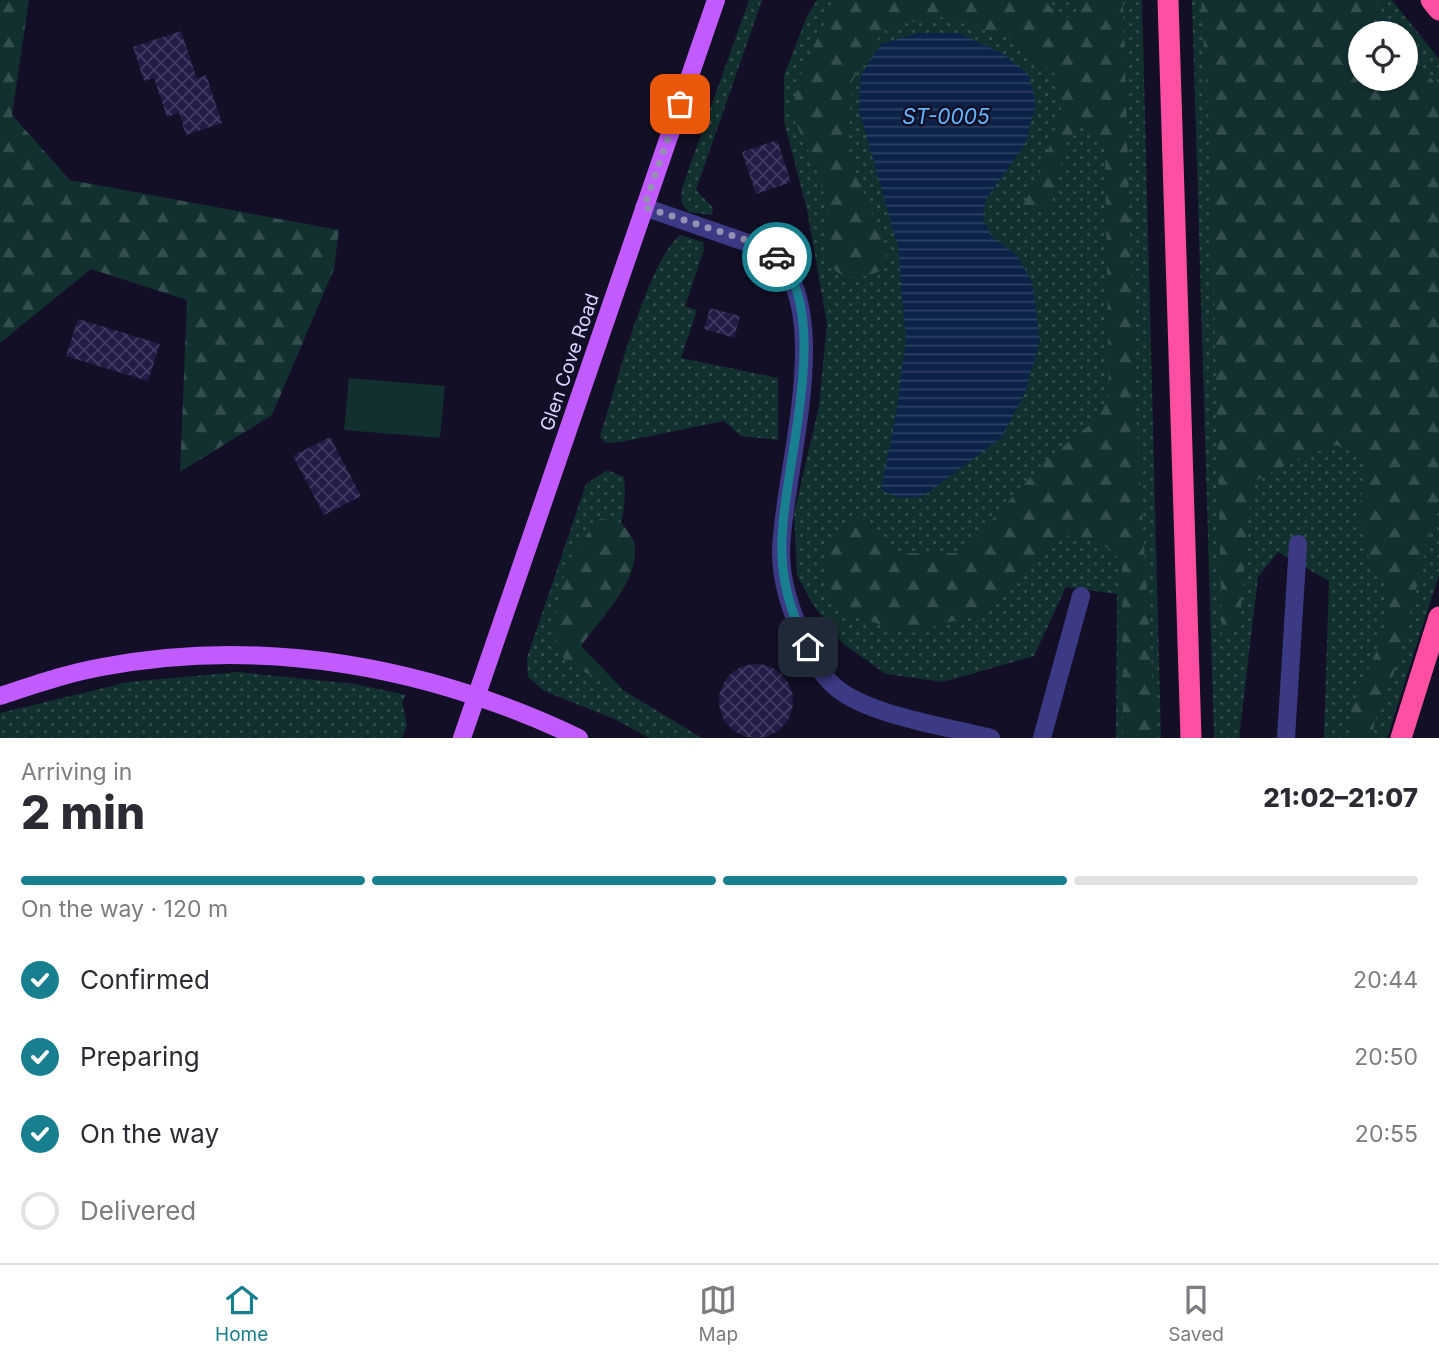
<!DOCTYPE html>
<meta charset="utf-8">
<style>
:root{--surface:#fff;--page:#f7f7f7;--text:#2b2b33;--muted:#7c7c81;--line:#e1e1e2;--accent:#187f8f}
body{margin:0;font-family:Inter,sans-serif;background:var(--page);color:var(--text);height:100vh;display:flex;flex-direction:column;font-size:26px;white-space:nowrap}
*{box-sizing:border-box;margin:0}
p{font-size:23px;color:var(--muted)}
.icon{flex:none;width:38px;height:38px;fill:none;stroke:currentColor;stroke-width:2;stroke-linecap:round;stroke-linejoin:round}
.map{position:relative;height:738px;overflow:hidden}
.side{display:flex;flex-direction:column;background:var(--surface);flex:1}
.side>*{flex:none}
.fabs{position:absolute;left:1348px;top:21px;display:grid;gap:14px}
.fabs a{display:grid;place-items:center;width:70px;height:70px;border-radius:50%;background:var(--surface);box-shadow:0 2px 5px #0004;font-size:35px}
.pin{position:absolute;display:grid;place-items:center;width:60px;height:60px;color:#fff;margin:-30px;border-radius:14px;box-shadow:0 4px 10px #0006}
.courier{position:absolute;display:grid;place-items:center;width:70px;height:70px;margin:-35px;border:5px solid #187f8f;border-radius:50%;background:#fff;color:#222;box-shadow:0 2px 9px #0007}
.summary em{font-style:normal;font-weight:800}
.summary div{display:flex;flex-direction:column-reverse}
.summary{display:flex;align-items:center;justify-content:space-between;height:119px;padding:0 21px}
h1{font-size:46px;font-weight:800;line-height:52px}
.bar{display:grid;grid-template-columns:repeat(4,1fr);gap:10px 7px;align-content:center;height:84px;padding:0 21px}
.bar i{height:9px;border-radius:5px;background:var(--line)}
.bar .active{background:var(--accent)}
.bar p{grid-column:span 4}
ol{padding:0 21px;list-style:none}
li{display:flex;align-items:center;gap:21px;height:77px}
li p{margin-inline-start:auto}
li .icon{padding:7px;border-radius:50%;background:var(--accent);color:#fff;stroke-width:4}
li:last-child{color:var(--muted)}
li i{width:38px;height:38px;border:4px solid var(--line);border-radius:50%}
.tab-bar{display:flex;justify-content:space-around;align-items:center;height:98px;border-top:2px solid var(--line);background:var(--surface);font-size:19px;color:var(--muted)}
.tab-bar a{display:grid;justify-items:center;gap:4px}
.tab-bar .active{color:var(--accent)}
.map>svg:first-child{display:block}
</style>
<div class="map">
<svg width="1439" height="738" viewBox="0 0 1439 738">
<defs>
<pattern id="grass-dots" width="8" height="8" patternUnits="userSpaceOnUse" patternTransform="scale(1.75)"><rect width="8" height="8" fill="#12302f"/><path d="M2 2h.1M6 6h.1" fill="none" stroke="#344d4e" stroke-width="1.8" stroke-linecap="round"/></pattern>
<pattern id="forest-firs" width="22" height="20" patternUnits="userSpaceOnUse" patternTransform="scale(1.75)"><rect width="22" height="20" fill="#12302f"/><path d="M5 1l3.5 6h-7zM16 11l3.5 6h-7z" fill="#344d4e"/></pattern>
<pattern id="water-rules" width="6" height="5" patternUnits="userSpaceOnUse" patternTransform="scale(1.75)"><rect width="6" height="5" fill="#0c2248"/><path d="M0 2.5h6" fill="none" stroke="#2f4163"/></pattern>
<pattern id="building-cross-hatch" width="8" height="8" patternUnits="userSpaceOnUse" patternTransform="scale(1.75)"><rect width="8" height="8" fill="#241b47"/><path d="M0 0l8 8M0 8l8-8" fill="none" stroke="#433b63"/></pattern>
</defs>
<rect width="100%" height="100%" fill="#130f26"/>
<path fill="url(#grass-dots)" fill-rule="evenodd" d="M749 0H762L696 190 713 208 712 215 688 212 681 202 682 188Z
M817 0H1142L1161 738H1116L1117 594 1066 587 1034 656 943 682 886 674 843 644 812 603 797 575 794 513 819 406 827 324 807 210 784 121V76L807 16Z
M1192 0H1392L1439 59V575L1387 738H1324L1329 581 1278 552 1258 577 1239 738H1214ZM1360 33H1405V79H1360Z
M680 235 703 242 704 250 685 306 697 310 681 358 778 378V440L741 436 724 421 621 442 606 443 600 437C615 390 646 264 680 235Z
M607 470 624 477C631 524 596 599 581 646L623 690 702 738H649L614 719 544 691 528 677 527 658 586 484Z
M238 672 355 684 406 695 402 702 407 725 402 738H0V713L128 682Z"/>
<path fill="url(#forest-firs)" d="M0 0H29L12 115 70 180 339 230 334 269 272 415 180 472 187 300 91 269 0 343Z
M835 0H1044L1058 15 1077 19 1076 0H1123L1135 398 1156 738H1123L1122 562 1106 547 1070 534 1036 558 980 613 908 634 847 613 826 589C829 551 821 529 864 516L899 553H962L1045 461 1092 423 1109 398 1105 148 1082 119 1066 143 1051 207 1020 211 1043 166 1061 110 1055 74 1007 36 941 17 893 25 881 34 852 81 848 152 887 252 880 271C853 281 842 282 823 257L829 212 816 167 792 115 797 83Z
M1201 0H1374L1398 33H1360V79H1405V43L1439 89V498L1397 665 1375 720 1372 738H1350L1351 710 1386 628 1387 589 1367 554 1359 515 1365 458 1336 445 1298 459 1253 482 1246 536 1240 625 1222 638 1211 163Z
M599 518 622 523C626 530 635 539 635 547 638 583 600 619 581 646L623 690 567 664 557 647 554 623 566 564Z"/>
<path fill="#12302f" d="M349 378 445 386 440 438 344 430Z"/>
<path fill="url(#water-rules)" d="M919 33H959L1003 54 1029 75 1036 104 1025 144 985 201 983 220 993 238 1017 255 1032 282 1040 340 1025 393 1001 438 922 497H895L881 489 895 420 906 340 898 247 859 110 861 75 881 44Z"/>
<path fill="url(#building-cross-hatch)" d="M181 31 197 79 206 75 222 123 186 135 179 113 167 117 154 78 144 81 133 47Z
M777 140 791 182 756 194 742 152Z
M710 308 740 316 734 338 704 329Z
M78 319 160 344 148 381 66 356Z
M330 437 361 496 324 515 293 456Z
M719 701a37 37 0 1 1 74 0a37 37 0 1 1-74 0Z"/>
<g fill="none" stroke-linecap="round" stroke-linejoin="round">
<path stroke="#3d3a85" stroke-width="18" d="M644 207 768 250C840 303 782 474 781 552 781 584 792 615 806 643 814 661 823 678 839 690 873 716 949 727 991 738
M1042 738 1081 596
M1286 738 1298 544"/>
<path stroke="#c25bff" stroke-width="18" d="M0 696C34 685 68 673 102 667 265 636 430 667 579 738
M462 738 716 0"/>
<path stroke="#ff4fa3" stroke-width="21" d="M1168 0 1191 738
M1431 0 1439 10
M1401 738 1439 617"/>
</g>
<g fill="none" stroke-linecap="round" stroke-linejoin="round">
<path stroke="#948fb3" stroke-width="7" stroke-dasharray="0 12.6" d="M680 104 644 207 746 240 777 257"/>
<path stroke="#187f8f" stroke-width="9" d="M777 257C837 316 778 479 782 555 783 588 793 618 808 647"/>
</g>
<g text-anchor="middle" stroke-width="5" stroke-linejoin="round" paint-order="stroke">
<g font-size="19" fill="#d9d4ff" stroke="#130f26">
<text transform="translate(569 362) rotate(-71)" y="7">Glen Cove Road</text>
</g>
<g font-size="21" font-style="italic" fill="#62b6ff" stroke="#130f26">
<text x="946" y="124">ST-0005</text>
</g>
</g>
</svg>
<div class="fabs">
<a><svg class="icon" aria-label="locate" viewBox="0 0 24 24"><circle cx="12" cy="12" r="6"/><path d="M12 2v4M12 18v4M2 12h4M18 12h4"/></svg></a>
</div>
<div class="pin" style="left:680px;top:104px;background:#ea580c"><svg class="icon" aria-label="bag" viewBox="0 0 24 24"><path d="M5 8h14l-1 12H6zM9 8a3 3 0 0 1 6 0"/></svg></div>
<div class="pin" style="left:808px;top:647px;background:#1f2937"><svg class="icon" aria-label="home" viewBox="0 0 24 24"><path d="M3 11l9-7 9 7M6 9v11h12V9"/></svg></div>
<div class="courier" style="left:777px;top:257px"><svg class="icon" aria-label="car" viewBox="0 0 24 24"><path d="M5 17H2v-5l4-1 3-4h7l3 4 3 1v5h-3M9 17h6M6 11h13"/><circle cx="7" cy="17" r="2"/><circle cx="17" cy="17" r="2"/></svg></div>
</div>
<section class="side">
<div class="summary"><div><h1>2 min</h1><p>Arriving in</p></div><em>21:02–21:07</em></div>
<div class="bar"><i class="active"></i><i class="active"></i><i class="active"></i><i></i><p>On the way · 120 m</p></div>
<ol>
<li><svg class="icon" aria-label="check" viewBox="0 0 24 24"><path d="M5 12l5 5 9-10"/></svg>Confirmed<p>20:44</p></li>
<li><svg class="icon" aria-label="check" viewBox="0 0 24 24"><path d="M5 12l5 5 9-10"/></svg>Preparing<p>20:50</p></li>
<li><svg class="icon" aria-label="check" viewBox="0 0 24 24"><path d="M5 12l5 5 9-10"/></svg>On the way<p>20:55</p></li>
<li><i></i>Delivered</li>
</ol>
</section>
<nav class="tab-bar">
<a class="active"><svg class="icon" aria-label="home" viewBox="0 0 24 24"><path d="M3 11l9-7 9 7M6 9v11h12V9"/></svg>Home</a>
<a><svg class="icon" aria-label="map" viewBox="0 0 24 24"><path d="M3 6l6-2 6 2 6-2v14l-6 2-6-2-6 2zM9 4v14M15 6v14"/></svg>Map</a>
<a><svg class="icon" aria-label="saved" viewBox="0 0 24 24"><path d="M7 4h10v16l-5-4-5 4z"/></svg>Saved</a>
</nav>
